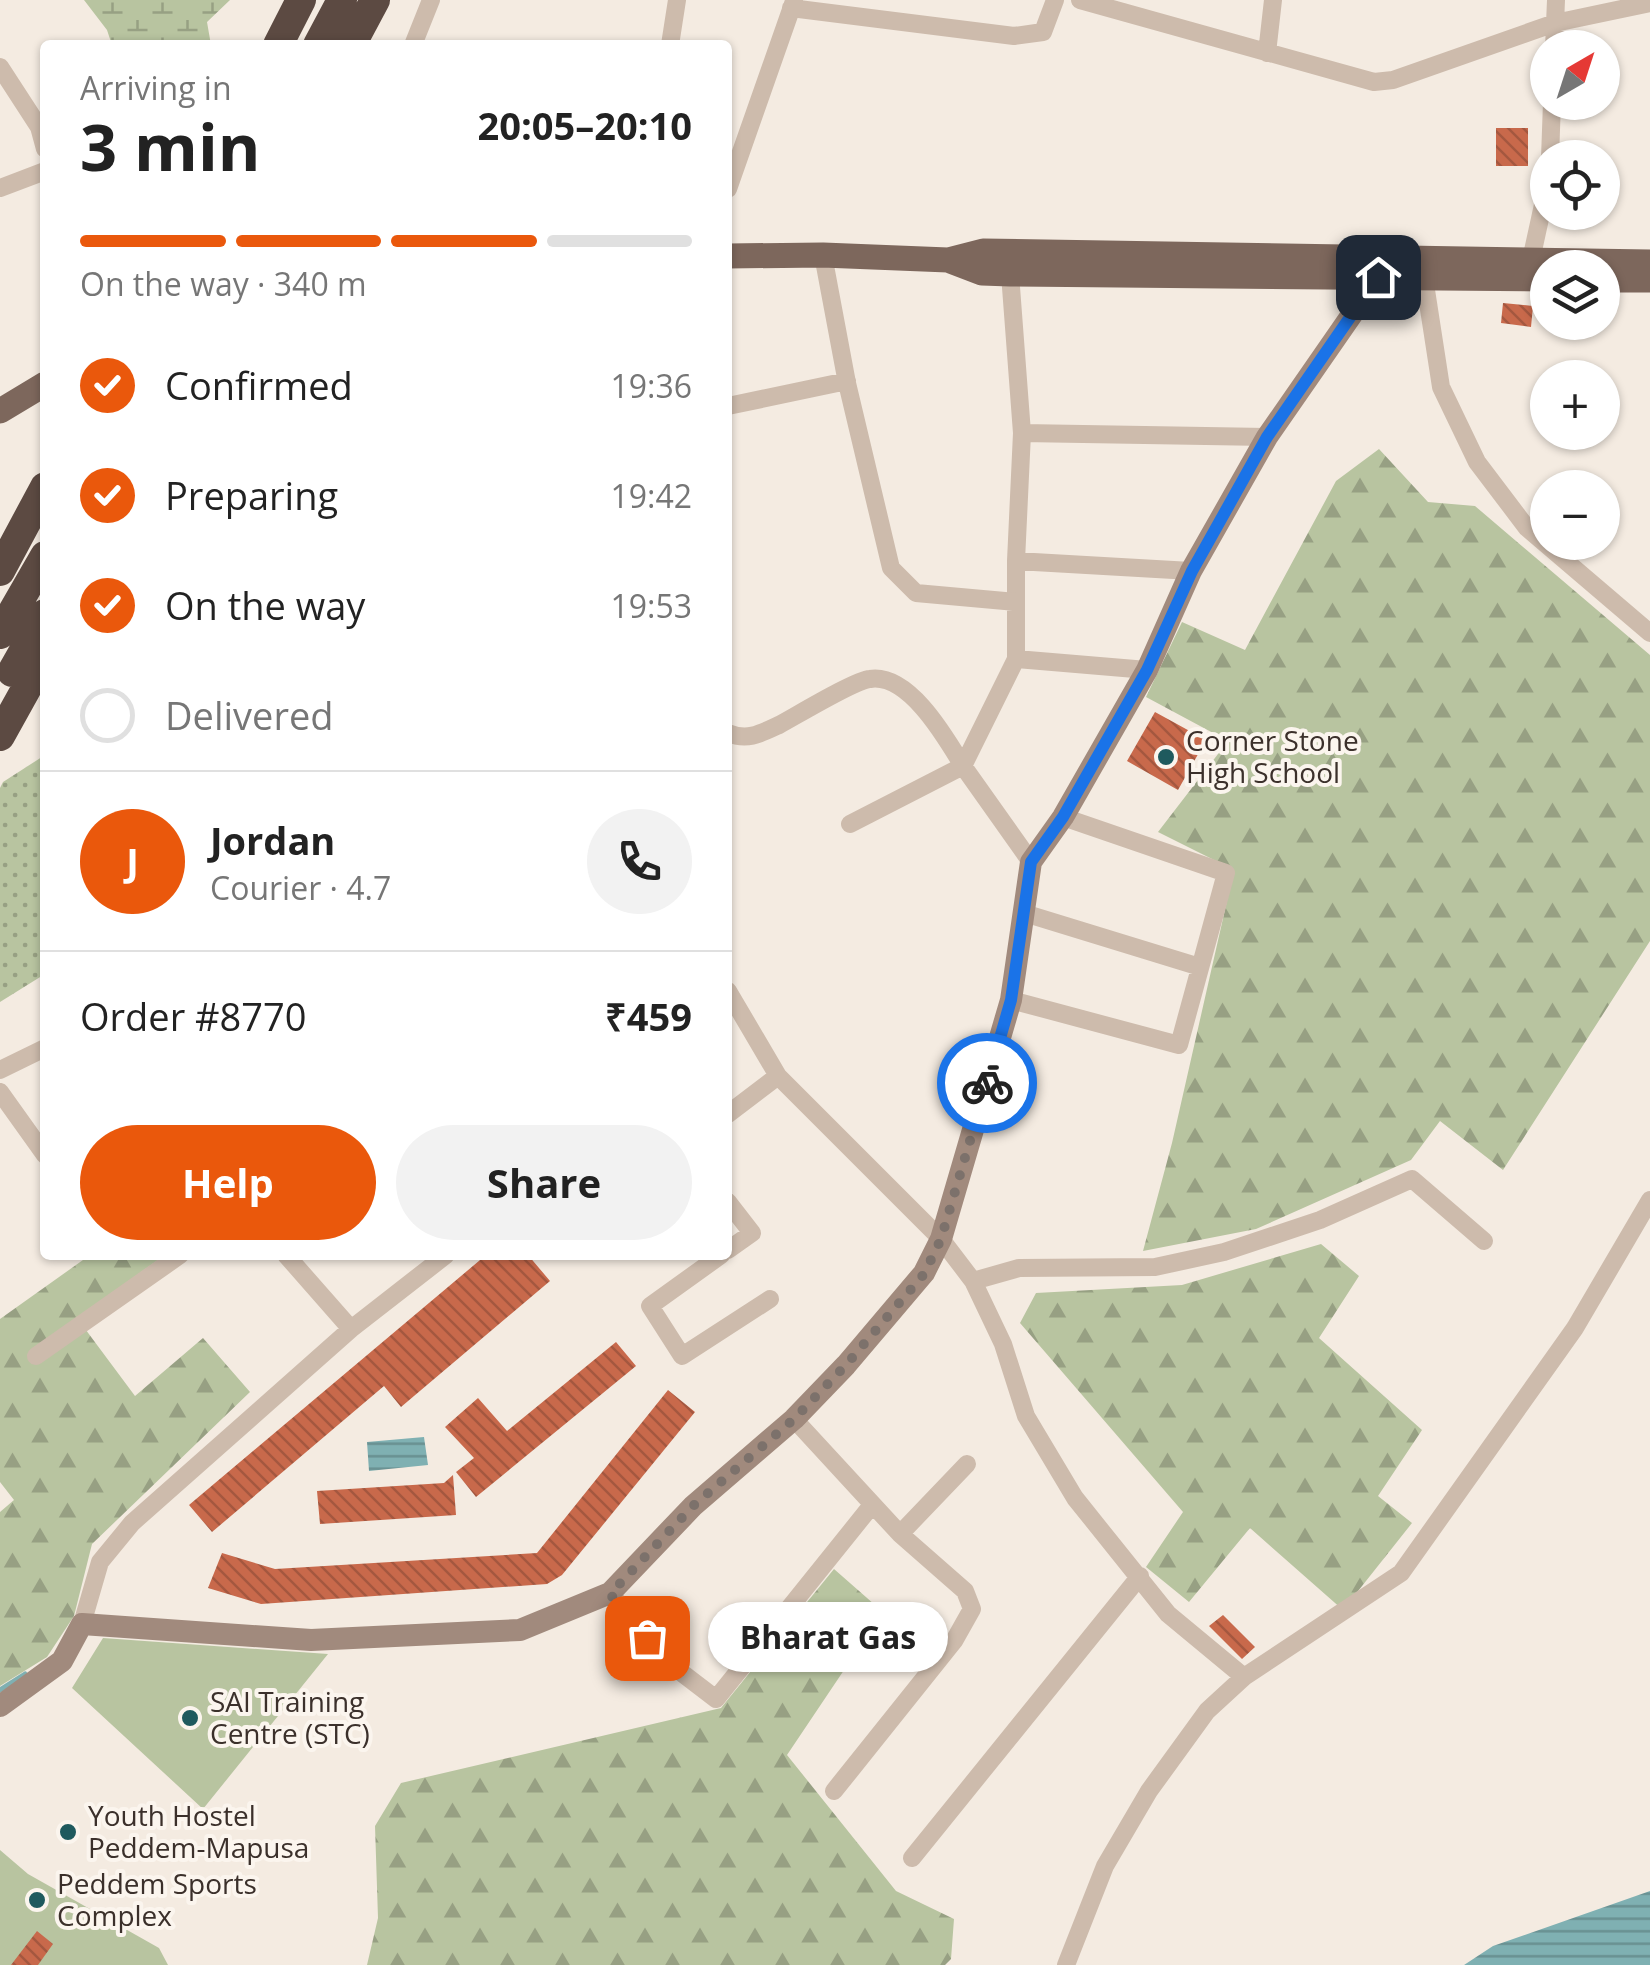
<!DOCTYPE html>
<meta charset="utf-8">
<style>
:root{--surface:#fff;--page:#f2f2f2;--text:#222;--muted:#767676;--line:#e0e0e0;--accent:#ea580c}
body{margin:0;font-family:"Open Sans",sans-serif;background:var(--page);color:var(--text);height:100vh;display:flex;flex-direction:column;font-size:38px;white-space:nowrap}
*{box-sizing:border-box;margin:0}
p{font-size:32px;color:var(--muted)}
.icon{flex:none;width:55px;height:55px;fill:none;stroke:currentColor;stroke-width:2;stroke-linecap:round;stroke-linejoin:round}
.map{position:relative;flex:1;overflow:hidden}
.drawer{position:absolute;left:40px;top:40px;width:692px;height:1220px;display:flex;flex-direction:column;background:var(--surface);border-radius:10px;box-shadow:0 2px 8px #0004}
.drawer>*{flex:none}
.needle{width:65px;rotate:39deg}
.controls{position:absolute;left:1530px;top:30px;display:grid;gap:20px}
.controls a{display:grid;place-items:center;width:90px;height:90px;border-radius:50%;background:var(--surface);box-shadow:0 2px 8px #0004;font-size:50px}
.pin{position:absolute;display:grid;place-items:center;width:85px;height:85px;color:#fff;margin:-42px;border-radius:20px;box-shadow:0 5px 15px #0006}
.courier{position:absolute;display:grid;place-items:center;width:100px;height:100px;margin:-50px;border:8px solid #1a73e8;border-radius:50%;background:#fff;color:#222;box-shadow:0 2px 12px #0007}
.bubble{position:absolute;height:70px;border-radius:35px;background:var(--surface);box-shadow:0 2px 8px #0004;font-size:32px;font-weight:700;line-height:70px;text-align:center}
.overview em{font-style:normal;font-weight:700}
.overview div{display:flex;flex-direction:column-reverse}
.overview{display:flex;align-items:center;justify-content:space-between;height:170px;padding:0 40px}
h1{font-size:65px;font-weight:700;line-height:75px}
.bar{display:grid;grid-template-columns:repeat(4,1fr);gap:15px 10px;align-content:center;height:120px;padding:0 40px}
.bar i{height:12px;border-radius:8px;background:var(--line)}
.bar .current{background:var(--accent)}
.bar p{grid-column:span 4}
.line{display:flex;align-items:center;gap:25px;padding:0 40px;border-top:2px solid var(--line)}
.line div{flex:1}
.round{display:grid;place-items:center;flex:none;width:105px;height:105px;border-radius:52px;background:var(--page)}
ol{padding:0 40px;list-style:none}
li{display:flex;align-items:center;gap:30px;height:110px}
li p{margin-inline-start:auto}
li .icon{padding:10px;border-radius:50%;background:var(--accent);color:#fff;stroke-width:4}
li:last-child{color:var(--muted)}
li i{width:55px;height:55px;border:5px solid var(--line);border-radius:50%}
.primary-button{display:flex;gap:20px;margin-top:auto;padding:20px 40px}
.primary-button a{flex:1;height:115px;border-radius:60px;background:var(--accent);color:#fff;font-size:40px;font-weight:700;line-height:115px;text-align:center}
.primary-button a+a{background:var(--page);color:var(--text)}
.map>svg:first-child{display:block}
</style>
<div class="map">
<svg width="1650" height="1965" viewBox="0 0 1650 1965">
<defs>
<pattern id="grass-dots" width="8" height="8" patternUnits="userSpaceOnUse" patternTransform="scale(2.5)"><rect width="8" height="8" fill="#b8c4a0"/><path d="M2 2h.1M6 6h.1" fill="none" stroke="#97a083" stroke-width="1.8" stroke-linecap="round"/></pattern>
<pattern id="forest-firs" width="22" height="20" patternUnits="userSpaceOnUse" patternTransform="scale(2.5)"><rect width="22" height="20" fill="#b8c4a0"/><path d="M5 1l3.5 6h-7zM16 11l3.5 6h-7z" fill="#97a083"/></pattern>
<pattern id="wetland-marsh" width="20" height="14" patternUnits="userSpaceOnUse" patternTransform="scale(2.5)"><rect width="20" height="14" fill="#b8c4a0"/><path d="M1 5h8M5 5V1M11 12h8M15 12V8" fill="none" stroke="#97a083"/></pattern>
<pattern id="water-rules" width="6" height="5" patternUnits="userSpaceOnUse" patternTransform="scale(2.5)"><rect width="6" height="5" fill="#7fb0b2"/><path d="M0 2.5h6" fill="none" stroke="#699091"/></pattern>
<pattern id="building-back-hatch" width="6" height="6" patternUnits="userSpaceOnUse" patternTransform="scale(2.5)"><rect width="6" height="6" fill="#c8694b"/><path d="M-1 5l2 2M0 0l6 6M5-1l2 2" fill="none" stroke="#a4573f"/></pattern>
</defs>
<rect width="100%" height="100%" fill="#f4ebe1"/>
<path fill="url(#grass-dots)" d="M45 755V974L0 1002V788L3 782Z"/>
<path fill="url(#forest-firs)" d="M1379 449 1428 502 1475 506 1650 655V941L1503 1170 1440 1121 1411 1160 1256 1229 1143 1251 1172 1143 1234 870 1158 832 1228 741 1146 697 1182 622 1245 650 1336 481Z
M1321 1244 1359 1276 1319 1338 1422 1430 1378 1496 1412 1523 1343 1610 1250 1528 1189 1602 1146 1567 1183 1512 1020 1323 1036 1293 1182 1285Z
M90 1255H165L77 1318 135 1396 203 1338 250 1392 92 1544 74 1616 47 1657 0 1686V1512L14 1500 0 1482V1319Z
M834 1569 883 1612 787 1755 896 1891 954 1919 951 1959 945 1965H367L378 1918 375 1826 401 1783 721 1708Z"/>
<path fill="url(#wetland-marsh)" d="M84 0H230L207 22 211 45H112L107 30Z"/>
<path fill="#b8c4a0" d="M103 1638 328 1654 203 1809 72 1688Z
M0 1850 28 1874 159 1948 168 1965H0Z"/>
<path fill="url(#water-rules)" d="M424 1437 428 1465 369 1471 367 1442Z
M1650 1891V1965H1464L1493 1946Z"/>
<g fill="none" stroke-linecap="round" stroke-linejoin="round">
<path stroke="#7fb0b2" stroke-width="5" d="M0 1690 25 1674"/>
</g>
<path fill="url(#building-back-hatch)" d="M1496 128H1528V166H1496Z
M1503 303 1533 306 1531 327 1501 323Z
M1155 712 1206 740 1178 790 1127 761Z
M486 1255H528L550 1281 401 1407 384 1386 212 1532 189 1505Z
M616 1342 636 1366 476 1497 456 1472 474 1458 445 1427 478 1398 507 1431Z
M668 1390 695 1412 562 1575 547 1584 261 1604 208 1588 222 1553 275 1569 537 1553Z
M453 1475 456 1515 320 1524 317 1491 444 1483Z
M1223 1615 1255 1647 1242 1659 1209 1626Z
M37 1931 53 1944 38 1965H11Z"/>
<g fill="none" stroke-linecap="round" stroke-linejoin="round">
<path stroke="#cdbbac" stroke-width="18" d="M1080 0 1374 82 1393 80 1555 23 1650 3
M791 8 1014 36 1043 32 1055 0
M413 45 431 0
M670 45 677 0
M1554 48 1556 0
M1267 53 1273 0
M0 67 39 127 45 149
M1550 158 1552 102
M0 188 45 171
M728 189 794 1
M823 255 847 383 891 568 916 593 1016 602
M1529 269 1548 182
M1010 274 1022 433 1016 561V659L963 766 1031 862
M1424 277 1441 387 1477 462 1527 528 1650 633
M728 406 847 381
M1022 433 1267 437
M1016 561 1191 571
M1016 659 1147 670
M728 733C747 741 760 734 779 725 796 716 855 680 870 679 909 673 946 738 963 766L850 824
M1024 913 1200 967
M728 991 778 1076 941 1239 973 1281 1003 1344 1026 1416 1075 1498 1168 1614 1244 1677
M1011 1000 1179 1045 1226 873 1063 817
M0 1070 45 1048
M0 1092 45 1155
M728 1114 778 1076
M728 1202 752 1233 728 1250
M286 1255 351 1329
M721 1255 650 1306 682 1356 770 1299
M973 1281 1019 1268 1155 1267 1224 1252 1320 1220 1412 1179 1484 1241
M36 1356 180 1255
M794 1419 900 1534 965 1591 972 1609 954 1641 834 1791
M900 1534 967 1464
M610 1593 665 1660 716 1699 872 1505
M82 1624 100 1562 132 1523 351 1329 446 1255
M912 1858 1140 1576
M1066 1965 1105 1866 1149 1791 1207 1711 1244 1677 1401 1573 1575 1328 1650 1200"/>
<path stroke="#a18a7d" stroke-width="22" d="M0 1706 62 1661 82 1624 311 1640 520 1630 610 1593 693 1506 794 1419 846 1365 924 1273 941 1239 1011 1000 1031 862 1063 817 1147 670 1191 571 1267 437 1378 277 1381 263"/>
<path stroke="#7d675c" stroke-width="25" d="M728 256 823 255 948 260 982 273 1010 274 1548 279
M948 260 983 251 1650 262
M1602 280H1650
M0 411 45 384"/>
<path stroke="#5c4a42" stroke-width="30" d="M278 45 301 0
M318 45 342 0
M351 45 375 0
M0 571 45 487
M0 634 45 556
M12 672 45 614
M0 736 45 655"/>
</g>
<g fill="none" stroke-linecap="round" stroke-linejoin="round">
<path stroke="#7c716b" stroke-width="10" stroke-dasharray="0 18" d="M647 1638 610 1594 693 1506 794 1419 846 1365 924 1274 941 1239 987 1083"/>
<path stroke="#1a73e8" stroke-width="12" d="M987 1083 1011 1000 1031 862 1063 817 1147 670 1192 571 1267 437 1378 277"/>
</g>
<g fill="#1f5a5e" stroke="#fbf5ee" stroke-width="4">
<circle cx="1166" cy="757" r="10"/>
<circle cx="190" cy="1718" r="10"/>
<circle cx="68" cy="1832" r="10"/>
<circle cx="37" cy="1900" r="10"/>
</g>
<g text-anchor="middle" stroke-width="8" stroke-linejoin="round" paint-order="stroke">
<g font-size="28" fill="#3b302b" stroke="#fbf5ee" text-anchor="start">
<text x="1186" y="751">Corner Stone<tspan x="1186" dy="32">High School</tspan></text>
<text x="210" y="1712">SAI Training<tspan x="210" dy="32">Centre (STC)</tspan></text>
<text x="88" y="1826">Youth Hostel<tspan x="88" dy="32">Peddem-Mapusa</tspan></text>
<text x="57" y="1894">Peddem Sports<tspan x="57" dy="32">Complex</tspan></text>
</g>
</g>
</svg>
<div class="controls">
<a><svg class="needle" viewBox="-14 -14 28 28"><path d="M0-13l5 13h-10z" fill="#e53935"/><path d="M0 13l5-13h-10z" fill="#767676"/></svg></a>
<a><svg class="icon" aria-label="locate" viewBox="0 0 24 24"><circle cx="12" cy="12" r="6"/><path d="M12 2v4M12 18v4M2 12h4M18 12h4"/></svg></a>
<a><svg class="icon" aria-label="layers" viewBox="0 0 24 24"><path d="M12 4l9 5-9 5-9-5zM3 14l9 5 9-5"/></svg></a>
<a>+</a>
<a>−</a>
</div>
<div class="pin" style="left:647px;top:1638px;background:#ea580c"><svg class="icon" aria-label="bag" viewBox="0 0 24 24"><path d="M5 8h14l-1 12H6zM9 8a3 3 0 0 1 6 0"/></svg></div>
<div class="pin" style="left:1378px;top:277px;background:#1f2937"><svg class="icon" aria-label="home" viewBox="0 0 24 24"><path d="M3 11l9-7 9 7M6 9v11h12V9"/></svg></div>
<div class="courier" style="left:987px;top:1083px"><svg class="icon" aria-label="bike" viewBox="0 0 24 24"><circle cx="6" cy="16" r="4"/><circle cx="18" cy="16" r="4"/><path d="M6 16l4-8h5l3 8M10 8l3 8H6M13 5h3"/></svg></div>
<div class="bubble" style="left:708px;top:1602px;width:240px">Bharat Gas</div>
<section class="drawer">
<div class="overview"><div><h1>3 min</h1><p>Arriving in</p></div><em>20:05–20:10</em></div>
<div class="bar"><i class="current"></i><i class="current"></i><i class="current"></i><i></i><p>On the way · 340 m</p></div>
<ol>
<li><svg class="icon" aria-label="check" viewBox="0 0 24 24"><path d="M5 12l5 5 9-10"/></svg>Confirmed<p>19:36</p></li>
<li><svg class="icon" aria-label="check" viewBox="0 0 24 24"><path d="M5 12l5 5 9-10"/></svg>Preparing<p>19:42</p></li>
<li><svg class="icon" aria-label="check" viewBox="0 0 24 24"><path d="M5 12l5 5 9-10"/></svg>On the way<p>19:53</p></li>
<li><i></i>Delivered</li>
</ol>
<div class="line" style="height:180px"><b class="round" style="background:var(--accent);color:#fff">J</b><div><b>Jordan</b><p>Courier · 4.7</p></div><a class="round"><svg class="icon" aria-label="phone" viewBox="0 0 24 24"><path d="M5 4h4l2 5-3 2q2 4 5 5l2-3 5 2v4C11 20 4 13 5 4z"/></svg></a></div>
<div class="line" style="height:130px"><div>Order #8770</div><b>₹459</b></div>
<div class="primary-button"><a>Help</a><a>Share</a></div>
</section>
</div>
